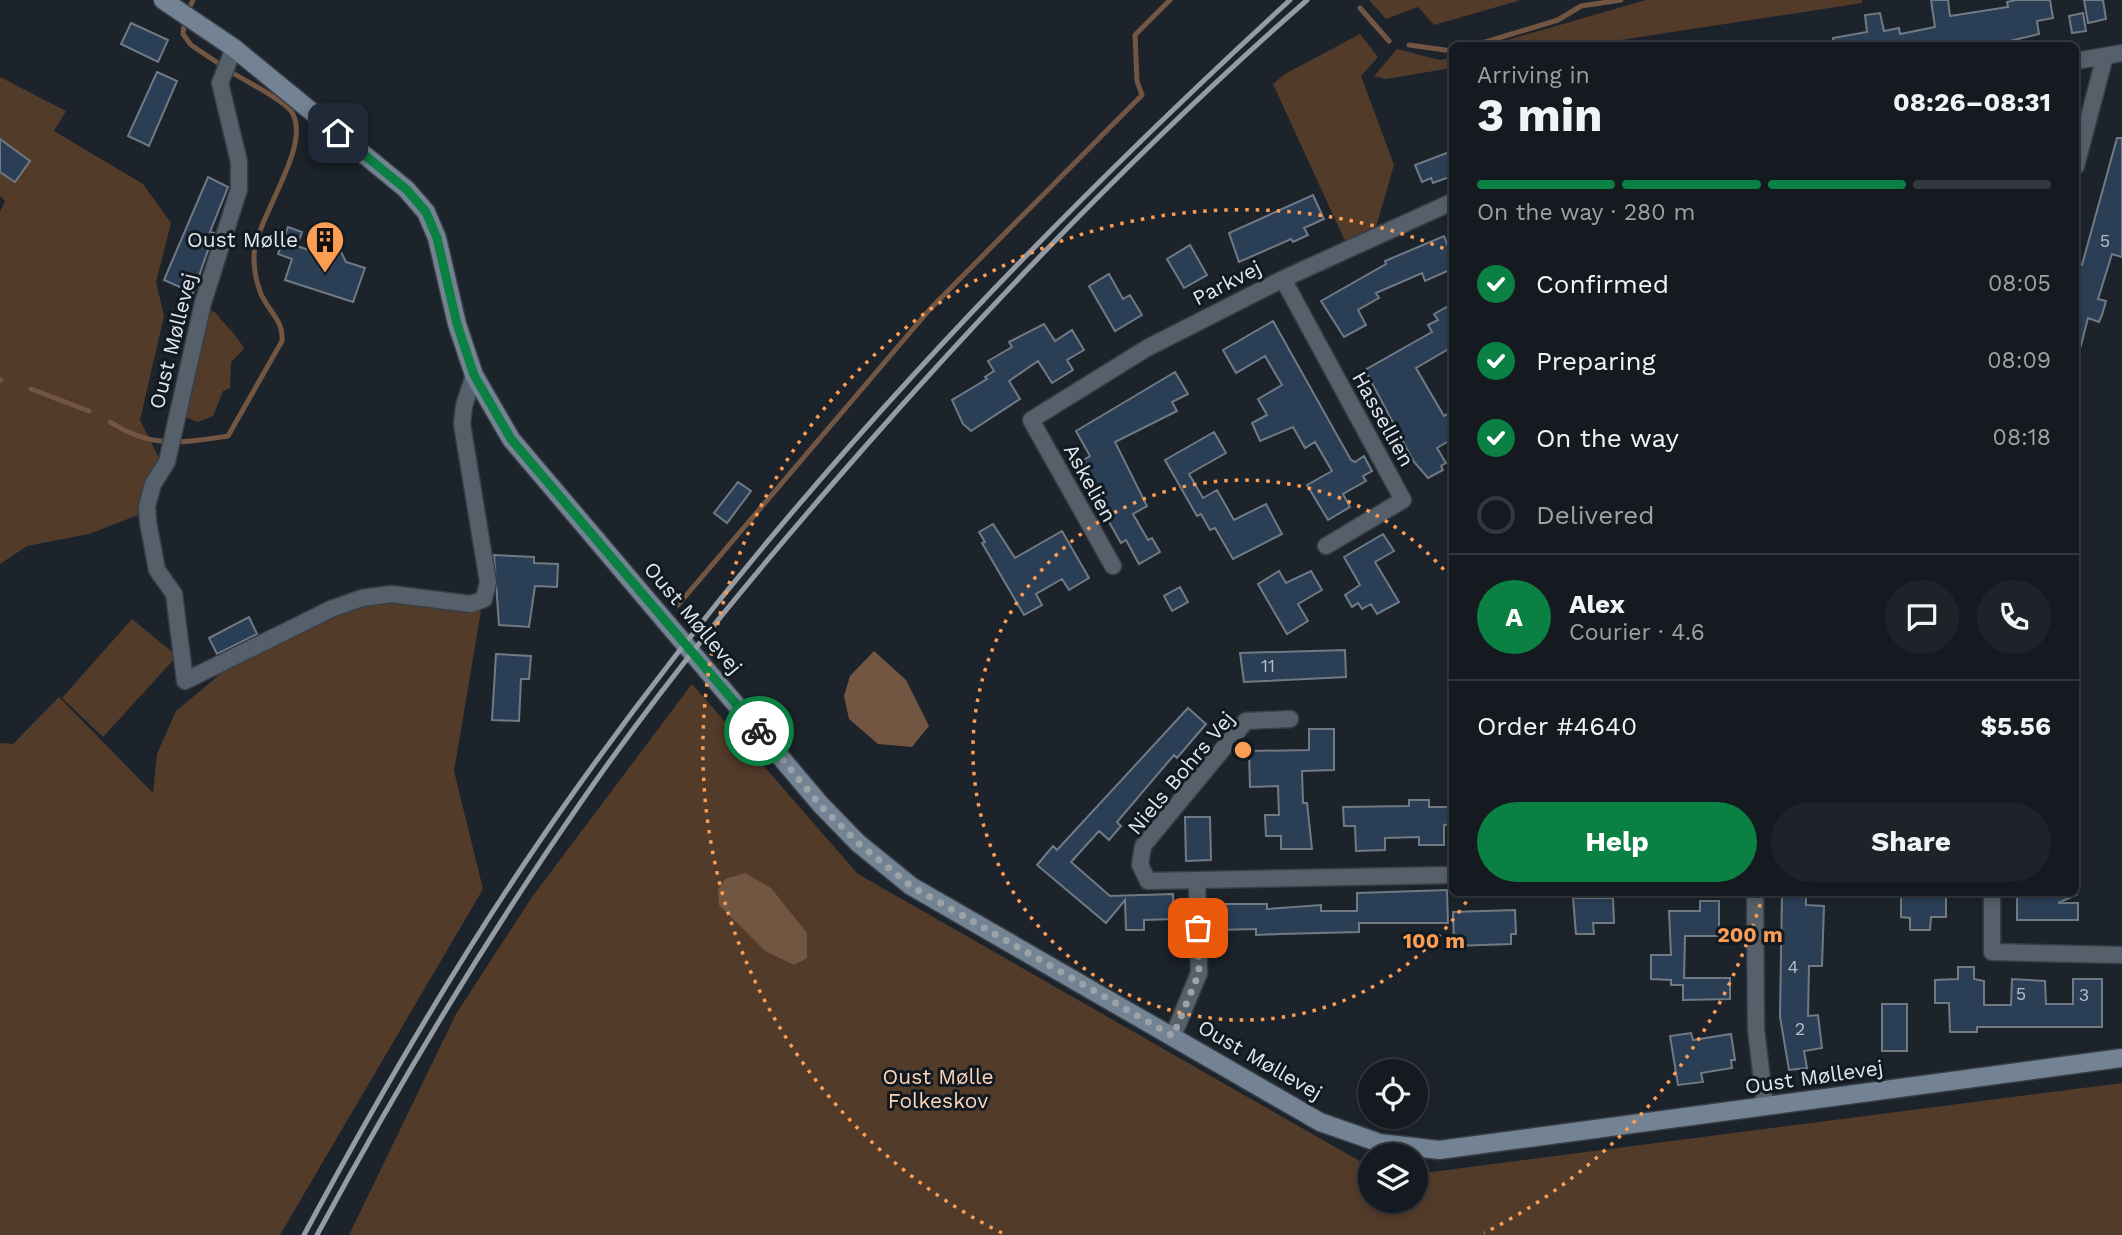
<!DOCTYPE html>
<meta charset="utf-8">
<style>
:root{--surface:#151a20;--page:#1e2329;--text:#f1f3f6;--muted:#9da1a5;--line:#34383e;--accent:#0b8043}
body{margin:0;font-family:"Work Sans",sans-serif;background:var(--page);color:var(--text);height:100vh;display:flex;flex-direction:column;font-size:26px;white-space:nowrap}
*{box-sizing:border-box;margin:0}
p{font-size:23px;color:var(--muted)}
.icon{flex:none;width:38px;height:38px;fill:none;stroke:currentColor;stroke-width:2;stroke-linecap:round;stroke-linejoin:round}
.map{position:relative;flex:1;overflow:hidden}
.side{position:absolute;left:1449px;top:42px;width:630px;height:854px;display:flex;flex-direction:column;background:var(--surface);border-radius:10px;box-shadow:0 4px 10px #0003,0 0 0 2px var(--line)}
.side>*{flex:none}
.tools{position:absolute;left:1358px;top:1059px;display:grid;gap:14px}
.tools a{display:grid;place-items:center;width:70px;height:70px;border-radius:50%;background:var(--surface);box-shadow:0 4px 10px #0003,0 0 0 2px var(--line);font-size:35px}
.pin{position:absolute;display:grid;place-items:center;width:60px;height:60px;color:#fff;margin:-30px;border-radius:14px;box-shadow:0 4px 10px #0006}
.courier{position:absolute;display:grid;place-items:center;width:70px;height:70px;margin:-35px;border:5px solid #0b8043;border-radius:50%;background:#fff;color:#222;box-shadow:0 2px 9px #0007}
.overview em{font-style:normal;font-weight:700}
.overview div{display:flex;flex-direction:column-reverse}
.overview{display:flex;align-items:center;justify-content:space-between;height:119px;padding:0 28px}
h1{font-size:46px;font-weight:700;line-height:52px}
.bar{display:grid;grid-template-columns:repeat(4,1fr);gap:10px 7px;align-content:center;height:84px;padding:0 28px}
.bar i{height:9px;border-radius:5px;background:var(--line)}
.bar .current{background:var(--accent)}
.bar p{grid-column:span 4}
.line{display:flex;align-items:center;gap:18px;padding:0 28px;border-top:2px solid var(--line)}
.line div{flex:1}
.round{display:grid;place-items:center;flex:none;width:74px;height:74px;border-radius:37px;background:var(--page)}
ol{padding:0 28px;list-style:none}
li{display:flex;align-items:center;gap:21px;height:77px}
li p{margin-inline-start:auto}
li .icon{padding:7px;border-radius:50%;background:var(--accent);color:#fff;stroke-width:4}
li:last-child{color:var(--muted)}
li i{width:38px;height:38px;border:4px solid var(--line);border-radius:50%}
.button{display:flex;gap:14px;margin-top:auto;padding:14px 28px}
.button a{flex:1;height:80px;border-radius:42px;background:var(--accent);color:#fff;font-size:28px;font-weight:700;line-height:80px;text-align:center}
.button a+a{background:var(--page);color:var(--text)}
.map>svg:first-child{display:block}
</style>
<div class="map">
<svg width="2122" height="1235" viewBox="0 0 2122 1235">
<rect width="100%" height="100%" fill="#1c232b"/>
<path fill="#533b2a" d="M1369 0H1521L1434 25 1418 7 1386 19Z
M1646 0H1862V3L1588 45H1490Z
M1360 34 1378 57 1361 76 1394 165 1376 227 1345 241 1273 84 1285 74Z
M1397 49 1440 60 1452 57V68L1386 79 1374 76Z
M0 77 66 111 54 131 143 184 171 223 156 282 164 316 140 420 159 458 138 515 89 534 27 546 0 564V212L5 201 0 196V172L15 182 30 161 0 139Z
M208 310 215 312C225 326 237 334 244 349L231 362 230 388 223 391 213 416 198 422 185 417Z
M382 599 481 611 454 771 483 889 280 1235H0V743L13 744 59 697 153 793 157 754 176 711 231 665 349 606Z
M132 619 177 656 103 737 62 698Z
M692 684 858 874 1370 1167V1200H1416V1174L2122 1083V1235H349L456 1014 532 897Z"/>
<path fill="#725642" d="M874 651 906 680 929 726 912 747 878 744 849 719 844 696 850 676Z
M745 873 771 888 807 933V958L794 965 765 951 719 905 718 890 725 879Z"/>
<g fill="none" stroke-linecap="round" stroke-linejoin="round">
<path stroke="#725642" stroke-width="5" d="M190 7 193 0
M1360 8 1389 41
M184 25 183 34 191 45 221 65
M1409 45 1452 51
M1472 46 1558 20 1581 6 1621 0
M0 380H1
M31 389 89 411
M110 422C152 449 180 443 228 436L282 341C284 321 269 312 261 294 257 284 254 269 254 258 252 223 315 144 291 111 282 99 247 82 233 73
M678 605 930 309 1142 95 1137 81 1135 35 1170 0"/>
</g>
<path fill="#2a3f56" stroke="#717a84" stroke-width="2" d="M1931 0H1948L1950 16 2008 7 2007 2 2016 0H2050L2053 18 2037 21 2039 34 1989 46H1834L1833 38 1867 32 1865 15 1880 13 1884 31 1899 28 1900 34 1935 27Z
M2084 0H2103L2106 19 2088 23Z
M2083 13 2086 31 2072 33 2069 16Z
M131 23 168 40 158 62 121 44Z
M157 72 177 81 149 146 128 136Z
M2117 138H2122V257L2112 254 2098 299 2106 301 2102 315 2099 322 2088 318 2080 349 2076 348V263L2082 265Z
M0 139 30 161 15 182 0 172Z
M1452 151V176L1433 183 1431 178 1422 182 1415 165Z
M208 177 228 187 210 232 214 233 193 293 164 280Z
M1313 195 1324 219 1304 228 1308 235 1293 242 1291 239 1239 262 1229 233Z
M288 227 302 232 297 246 324 255 336 250 341 252 346 262 365 268 353 302 285 280 292 259 278 254Z
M1444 236 1452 257V269L1425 281 1422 273 1376 293 1379 298 1358 310 1366 325 1344 337 1321 301 1386 264 1385 261Z
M1190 245 1207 275 1184 288 1167 259Z
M1109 274 1123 299 1130 295 1142 315 1115 331 1089 286Z
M1452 304V347L1416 368 1444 416 1447 414 1452 423V439L1437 448 1446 463 1441 466 1443 470 1428 478 1414 462 1365 370 1432 332 1428 325 1438 320 1434 314Z
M1273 321 1351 460 1355 462 1364 456 1372 471 1363 476 1366 481 1343 494 1350 507 1328 520 1307 485 1332 471 1315 442 1305 448 1293 427 1260 441 1252 423 1267 415 1258 399 1282 385 1265 356 1236 373 1223 350Z
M1044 324 1055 341 1072 330 1084 350 1067 360 1073 370 1052 383 1038 361 1009 381 1020 399 971 431 963 424 952 400 987 379 985 377 994 371 988 361 1012 347 1009 342Z
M1175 372 1188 394 1172 402 1177 411 1115 442 1147 506 1133 514 1148 540 1152 538 1160 552 1139 564 1126 540 1121 543 1076 464 1090 456 1076 431Z
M1214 432 1226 453 1189 474 1203 498 1217 490 1234 520 1266 504 1282 534 1233 559 1215 528 1210 530 1201 514 1197 516 1165 460Z
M738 482 751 491 727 523 714 513Z
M993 524 1015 558 1062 531 1089 578 1069 590 1062 579 1036 594 1042 605 1024 615 982 543 985 542 979 532Z
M1383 534 1394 551 1375 562 1399 602 1377 614 1371 604 1362 609 1358 603 1352 607 1345 595 1360 585 1344 557Z
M494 555 534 557V563L558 564 557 587 535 586 529 627 499 625Z
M1279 571 1286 583 1311 571 1322 590 1298 604 1308 621 1287 634 1258 584Z
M1180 587 1188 602 1172 611 1164 596Z
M249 617 257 634 217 654 209 638Z
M1345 650 1346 677 1244 682 1240 653Z
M496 654 531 656 529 679H521L519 721 492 720Z
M1188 708 1206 724 1177 758 1174 755 1117 822 1121 826 1109 840 1099 831 1071 862 1110 896 1173 894 1174 919 1144 920V930H1126L1125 900 1106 923 1037 865 1053 846 1057 850Z
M1309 729H1334V770L1302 771 1303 803H1307L1312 849H1281V836H1266L1265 815H1279L1278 786 1250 787 1249 751 1309 750Z
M1409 800H1429V807H1452V824L1444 825V845H1419V837L1385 838V850L1356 851 1355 826H1344L1343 807 1409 806Z
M1185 817H1210L1211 860 1186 861Z
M1447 890 1448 923H1359V932L1280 934 1256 935V929L1218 930 1217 904H1267V909L1321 905V911H1357V893Z
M1901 892 1946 893V917H1931L1930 930H1910V918L1901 917Z
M1782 893H1806V905L1824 906 1822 966H1809L1808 1016 1818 1015 1822 1048 1804 1051 1807 1068 1789 1070 1780 1017Z
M2017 894H2078L2058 903H2078V920H2017Z
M1573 898H1613L1614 923H1593L1594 934H1576Z
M1700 901H1719V936H1685L1684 978H1730V999L1683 1000V985H1671V980L1651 979V955H1671L1669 911H1700Z
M1515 910 1516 934H1511V944L1454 946 1453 912Z
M1958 967H1974V979L1984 981V1005H2011L2012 979 2045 981 2046 1004H2073V979H2102V1027H1977V1032H1950L1949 1003H1935V980L1958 979Z
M1882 1004H1907V1051H1882Z
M1691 1033 1693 1040 1731 1034 1735 1060H1731L1732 1068 1701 1073 1703 1082 1678 1085 1670 1036Z"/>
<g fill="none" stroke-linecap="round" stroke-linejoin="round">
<g stroke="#383e46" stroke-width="19">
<path id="street" d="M234 48 220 83 239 162V189L203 303 167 462 153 484 147 506 148 522 157 570 174 594 185 681 331 609 362 598 391 594 471 604 484 599 488 582 462 424 464 406 474 375
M2076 61 2122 53
M2076 166 2105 56
M1283 279 1403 500 1326 546
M1113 566 1031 420 1147 348 1283 279 1452 202
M1290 719 1246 721 1143 846 1140 865 1148 881 1452 875
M1755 892 1756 1029 1765 1106
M1992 892V952L2122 955
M1173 1036 1199 973 1197 882"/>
</g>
<g stroke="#383e46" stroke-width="21">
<path id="secondary" d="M163 0 234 48 406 189 426 212 437 238 457 324 474 375 511 439 821 805 858 843 911 886 1320 1122 1380 1143 1439 1150 2122 1058"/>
</g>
<use href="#street" stroke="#56606b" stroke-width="16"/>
<use href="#secondary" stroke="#738394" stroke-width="18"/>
<path stroke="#959ba2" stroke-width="5" d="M304 1235C386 1082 473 933 574 792 781 501 1028 241 1290 0
M317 1235C397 1087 483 943 579 805 665 680 763 563 863 449 1002 291 1149 139 1307 0"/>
</g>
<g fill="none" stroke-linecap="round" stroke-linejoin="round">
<path stroke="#9da2a9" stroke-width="7" stroke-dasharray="0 12.6" d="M759 731 821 806 858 843 911 886 1173 1036 1199 973 1198 928"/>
<path stroke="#0b8043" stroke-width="9" d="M338 133 407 190 426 212 437 238 457 324 474 375 511 439 759 731"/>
</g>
<g fill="none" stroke="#fc9d54" stroke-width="3.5" stroke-dasharray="3.5 7">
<path d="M1472 893A270 270 0 1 1 1451 578"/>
<path d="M1763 894A540 540 0 0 1 1484 1233M1002 1233A540 540 0 0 1 1450 251"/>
</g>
<defs>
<g id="building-pin" transform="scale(2.0125)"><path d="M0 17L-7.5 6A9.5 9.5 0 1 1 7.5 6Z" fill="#fc9d54" stroke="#121a21"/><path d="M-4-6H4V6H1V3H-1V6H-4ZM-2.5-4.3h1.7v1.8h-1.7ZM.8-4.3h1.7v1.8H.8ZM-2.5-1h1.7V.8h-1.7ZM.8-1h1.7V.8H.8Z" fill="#111"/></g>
</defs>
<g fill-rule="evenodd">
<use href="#building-pin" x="325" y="240"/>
</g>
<g text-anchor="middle" stroke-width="6" stroke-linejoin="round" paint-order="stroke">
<g font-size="18" fill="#b4bdc7">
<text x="2105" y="247">5</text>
<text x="1268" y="672">11</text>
<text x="1793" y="973">4</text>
<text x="2021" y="1000">5</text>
<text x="2084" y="1001">3</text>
<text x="1800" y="1035">2</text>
</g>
<g font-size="21" fill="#e2e7ed" stroke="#121a21" text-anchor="end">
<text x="298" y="247">Oust Mølle</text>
</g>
<g font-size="21" fill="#e2e7ed" stroke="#121a21">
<text transform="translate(1227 283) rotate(-27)" y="7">Parkvej</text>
<text transform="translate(173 341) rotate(-76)" y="7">Oust Møllevej</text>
<text transform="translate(1383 419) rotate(61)" y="7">Hassellien</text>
<text transform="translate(1090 483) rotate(61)" y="7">Askelien</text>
<text transform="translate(693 618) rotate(50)" y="7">Oust Møllevej</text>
<text transform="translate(1181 773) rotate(-50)" y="7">Niels Bohrs Vej</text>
<text transform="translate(1260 1060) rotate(30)" y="7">Oust Møllevej</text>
<text transform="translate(1814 1077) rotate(-8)" y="7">Oust Møllevej</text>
</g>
<g font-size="21" fill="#ffd4b7" stroke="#121a21">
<text x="938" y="1084">Oust Mølle<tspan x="938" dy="24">Folkeskov</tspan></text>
</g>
</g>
<circle cx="1243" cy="750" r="10" fill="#fc9d54" stroke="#121a21" stroke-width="3.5"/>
<g font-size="21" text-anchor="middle" font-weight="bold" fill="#fc9d54" stroke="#121a21" stroke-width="6" stroke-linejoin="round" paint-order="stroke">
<text x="1750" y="942">200 m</text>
<text x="1434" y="948">100 m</text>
</g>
</svg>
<div class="tools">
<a><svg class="icon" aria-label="locate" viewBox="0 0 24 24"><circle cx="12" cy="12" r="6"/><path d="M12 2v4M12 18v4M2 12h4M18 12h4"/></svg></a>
<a><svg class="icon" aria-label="layers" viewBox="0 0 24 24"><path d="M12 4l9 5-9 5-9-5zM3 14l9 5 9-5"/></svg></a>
</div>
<div class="pin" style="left:1198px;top:928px;background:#ea580c"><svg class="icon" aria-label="bag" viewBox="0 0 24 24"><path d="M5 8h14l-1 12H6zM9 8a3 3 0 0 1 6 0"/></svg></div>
<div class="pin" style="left:338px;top:133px;background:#1f2937"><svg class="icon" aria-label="home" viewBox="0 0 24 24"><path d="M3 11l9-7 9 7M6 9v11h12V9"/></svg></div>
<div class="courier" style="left:759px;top:731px"><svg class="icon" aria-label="bike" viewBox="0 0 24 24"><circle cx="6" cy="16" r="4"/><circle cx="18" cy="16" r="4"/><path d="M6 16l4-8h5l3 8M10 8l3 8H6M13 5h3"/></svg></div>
<section class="side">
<div class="overview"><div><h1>3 min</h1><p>Arriving in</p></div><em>08:26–08:31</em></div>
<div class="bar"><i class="current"></i><i class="current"></i><i class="current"></i><i></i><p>On the way · 280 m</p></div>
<ol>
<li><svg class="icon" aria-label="check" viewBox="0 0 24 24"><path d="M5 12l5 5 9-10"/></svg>Confirmed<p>08:05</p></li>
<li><svg class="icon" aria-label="check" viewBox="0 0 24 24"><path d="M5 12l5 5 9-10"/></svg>Preparing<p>08:09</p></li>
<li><svg class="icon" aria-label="check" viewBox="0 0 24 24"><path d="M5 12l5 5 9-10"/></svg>On the way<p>08:18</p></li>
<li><i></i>Delivered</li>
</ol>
<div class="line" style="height:126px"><b class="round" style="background:var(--accent);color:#fff">A</b><div><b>Alex</b><p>Courier · 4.6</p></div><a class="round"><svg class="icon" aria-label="chat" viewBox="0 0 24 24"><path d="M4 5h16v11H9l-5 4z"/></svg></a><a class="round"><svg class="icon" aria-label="phone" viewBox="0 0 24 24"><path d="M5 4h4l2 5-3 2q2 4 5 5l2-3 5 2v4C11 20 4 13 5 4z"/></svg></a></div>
<div class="line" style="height:91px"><div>Order #4640</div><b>$5.56</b></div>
<div class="button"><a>Help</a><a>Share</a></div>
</section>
</div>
